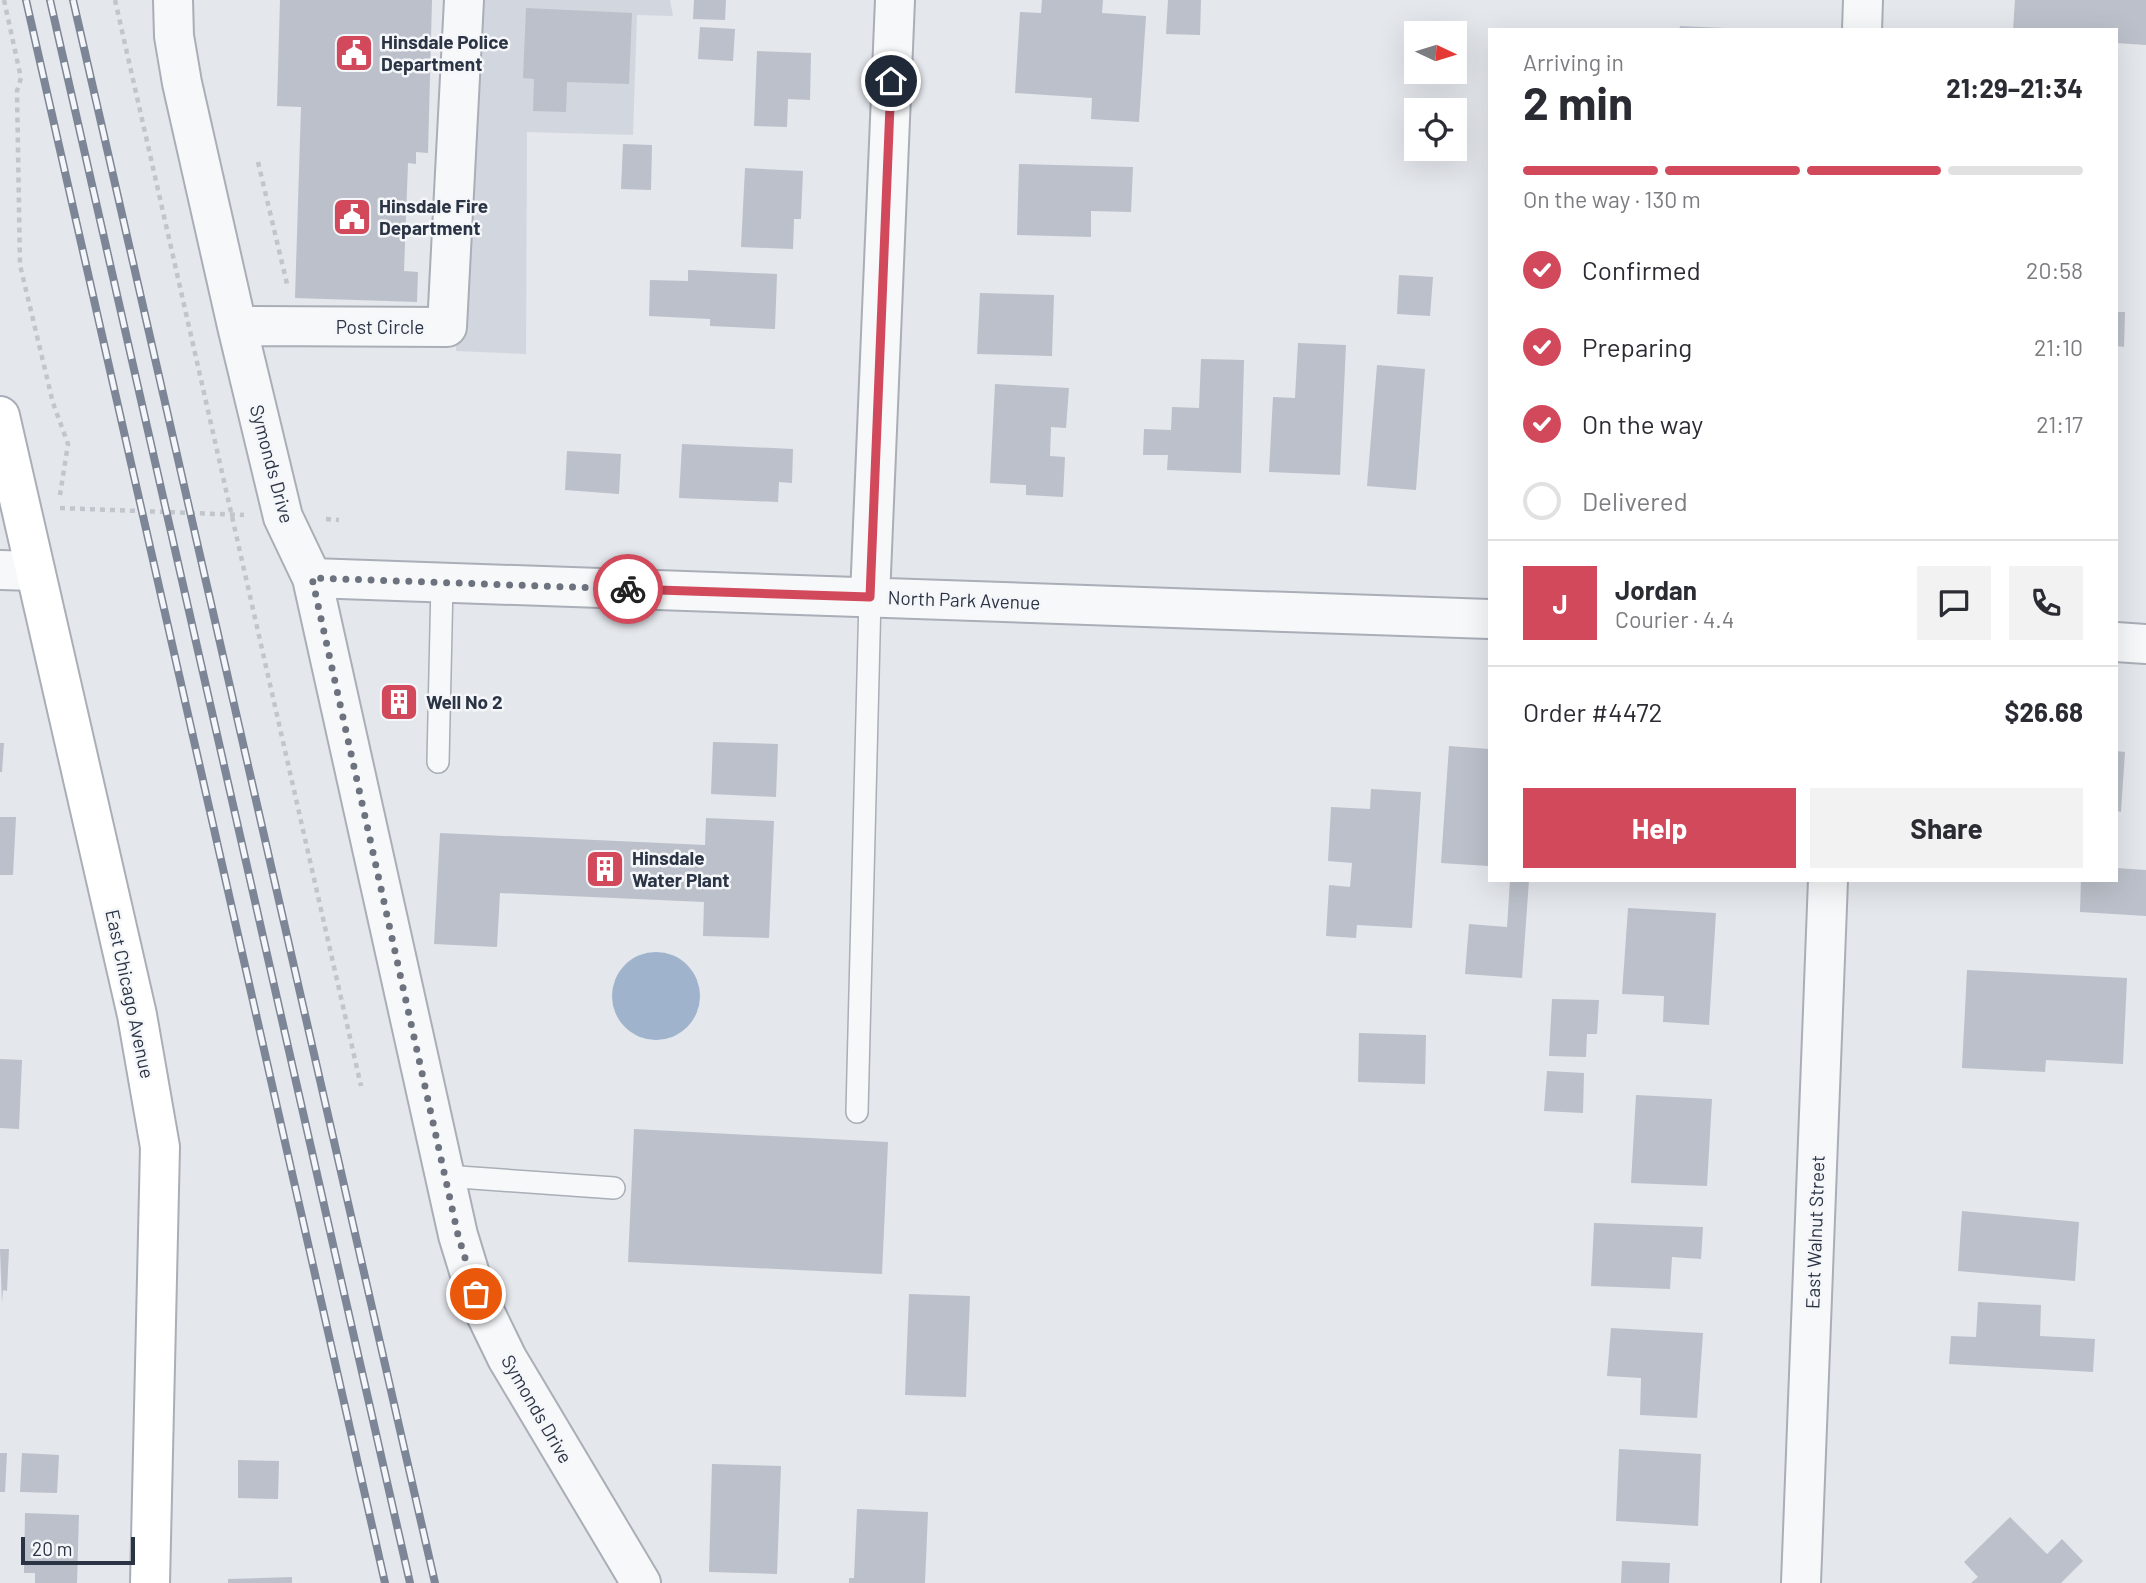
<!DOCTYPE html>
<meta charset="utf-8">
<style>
:root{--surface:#fff;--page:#f2f2f3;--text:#2b2b33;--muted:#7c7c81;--line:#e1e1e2;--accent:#d1495b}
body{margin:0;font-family:Barlow,sans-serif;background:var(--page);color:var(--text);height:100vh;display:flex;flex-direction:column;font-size:26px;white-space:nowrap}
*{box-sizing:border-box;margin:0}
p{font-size:23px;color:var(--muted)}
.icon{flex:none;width:38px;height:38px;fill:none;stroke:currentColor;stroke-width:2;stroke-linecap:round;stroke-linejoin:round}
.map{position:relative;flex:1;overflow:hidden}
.drawer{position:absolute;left:1488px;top:28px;width:630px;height:854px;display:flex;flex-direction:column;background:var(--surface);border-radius:0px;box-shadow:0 7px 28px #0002}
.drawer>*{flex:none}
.needle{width:46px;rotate:94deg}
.buttons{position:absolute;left:1404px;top:21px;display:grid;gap:14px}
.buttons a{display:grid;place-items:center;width:63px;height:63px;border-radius:0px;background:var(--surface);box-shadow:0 7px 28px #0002;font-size:35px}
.scale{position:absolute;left:21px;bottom:18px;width:114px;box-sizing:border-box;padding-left:7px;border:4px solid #2b3445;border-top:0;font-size:19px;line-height:24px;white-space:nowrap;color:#2b3445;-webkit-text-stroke:5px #f4f6f9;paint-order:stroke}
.pin{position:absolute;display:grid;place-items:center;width:60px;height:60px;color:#fff;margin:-30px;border:4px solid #fff;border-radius:50%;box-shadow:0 2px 7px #0007}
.courier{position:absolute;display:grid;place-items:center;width:70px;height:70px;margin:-35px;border:5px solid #d1495b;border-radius:50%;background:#fff;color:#222;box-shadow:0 2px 9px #0007}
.head em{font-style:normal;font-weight:700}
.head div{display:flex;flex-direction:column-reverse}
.head{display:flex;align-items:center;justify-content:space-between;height:119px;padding:0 35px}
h1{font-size:46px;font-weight:700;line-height:52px}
.bar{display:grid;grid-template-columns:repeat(4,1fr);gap:10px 7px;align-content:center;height:84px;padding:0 35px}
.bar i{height:9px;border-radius:5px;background:var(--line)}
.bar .on{background:var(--accent)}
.bar p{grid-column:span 4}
.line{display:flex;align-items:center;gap:18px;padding:0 35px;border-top:2px solid var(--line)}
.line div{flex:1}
.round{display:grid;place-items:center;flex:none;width:74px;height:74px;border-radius:0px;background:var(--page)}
ol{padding:0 35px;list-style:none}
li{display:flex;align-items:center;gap:21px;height:77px}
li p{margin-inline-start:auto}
li .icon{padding:7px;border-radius:50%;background:var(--accent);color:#fff;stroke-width:4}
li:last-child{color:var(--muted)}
li i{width:38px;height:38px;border:4px solid var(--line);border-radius:50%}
.cta{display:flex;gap:14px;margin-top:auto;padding:14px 35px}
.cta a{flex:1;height:80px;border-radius:0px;background:var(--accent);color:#fff;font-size:28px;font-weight:700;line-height:80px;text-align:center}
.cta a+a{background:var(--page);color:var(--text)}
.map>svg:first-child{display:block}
</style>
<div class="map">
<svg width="2146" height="1583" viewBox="0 0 2146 1583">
<rect width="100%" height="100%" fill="#e4e7ec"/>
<path fill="#d2d6de" d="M473 0H670L673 16 637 15 633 135 527 132 526 354 456 351Z"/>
<path fill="#9fb4cc" d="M612 996a44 44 0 1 1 88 0a44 44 0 1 1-88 0Z"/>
<path fill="#bbc0ca" d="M280 0H432L428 153 416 152V164L408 163 404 271 418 272 417 302 295 298 301 107 277 106Z
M694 0H726L725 20 693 19Z
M1042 0H1103L1102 13 1146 16 1139 122 1091 119 1092 98 1015 93 1020 12 1041 13Z
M1168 0H1201L1200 35 1166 34Z
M2015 0H2146V45L2116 43V30H2013Z
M526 8 632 13 629 84 567 82 566 112 533 111 534 79 523 78Z
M1680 26 1725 28V30H1679Z
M700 27 735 29 733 61 698 59Z
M757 51 811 53 810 100 788 99 787 127 754 126Z
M623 144 652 145 651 190 621 189Z
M1019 164 1133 167 1131 212 1091 211V237L1017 235Z
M745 168 803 171 801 219H794L793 249 741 247Z
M688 270 777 274 775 329 710 326V319L649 316 650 280 688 281Z
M1399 275 1433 277 1430 316 1397 314Z
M980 293 1054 295 1052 356 977 354Z
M2116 312H2125L2124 347 2116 346Z
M1298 343 1346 345 1340 475 1269 472 1273 397 1295 398Z
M1201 359 1244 360 1241 473 1167 470 1168 455H1143L1144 429 1171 430 1172 407 1199 408Z
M1377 365 1425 369 1416 490 1367 486Z
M995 384 1069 388 1066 428 1051 427 1050 456 1065 457 1063 497 1026 495V485L990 483Z
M682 444 793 449 792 483 779 482 778 502 679 498Z
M567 451 621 454 619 494 565 490Z
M400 690 409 697 410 708 399 714 388 708 389 695Z
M713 742 778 744 776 797 711 794Z
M0 743H4L2 772H0Z
M1449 746 1489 749V866L1441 863Z
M2116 751 2125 752 2121 812 2116 811Z
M1371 789 1421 792 1412 928 1357 925 1356 938 1326 936 1329 885 1350 887 1352 863 1328 861 1331 807 1370 809Z
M0 817H16L13 875H0Z
M706 818 774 821 769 938 703 936 704 902 500 893 497 947 434 944 440 833 705 845Z
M2116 868 2146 870V916L2080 912 2081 880H2116Z
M1510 880H1529L1522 978 1465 974 1469 924 1507 927Z
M1628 908 1716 913 1709 1025 1663 1022 1664 996 1622 994Z
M1967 970 2127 978 2123 1064 2046 1060 2045 1072 1962 1068Z
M1552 999 1599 1000 1597 1034H1587L1586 1057 1549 1056Z
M1359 1033 1426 1035 1425 1084 1358 1082Z
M0 1059 22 1060 19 1129 0 1128Z
M1547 1071 1584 1073 1583 1113 1544 1111Z
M1636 1095 1712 1099 1707 1186 1631 1183Z
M634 1129 888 1142 882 1274 628 1262Z
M1962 1211 2079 1222 2075 1281 1958 1271Z
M1594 1223 1703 1227 1701 1259 1672 1257 1670 1289 1591 1286Z
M0 1249H9L7 1291 3 1290 2 1303Z
M909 1294 970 1296 966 1397 905 1395Z
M1978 1302 2041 1305 2040 1336 2095 1339 2093 1372 1949 1364 1951 1336 1976 1337Z
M1611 1328 1703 1333 1697 1418 1640 1415 1641 1378 1607 1376Z
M1619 1449 1701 1454 1698 1526 1616 1521Z
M0 1453H7L5 1492H0Z
M22 1453 59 1455 57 1493 20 1492Z
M238 1460 279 1461 278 1499 238 1498Z
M712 1464 781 1466 777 1574 709 1572Z
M857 1509 928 1512 925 1583H849V1578H854Z
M25 1513 79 1515 77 1583H35V1573H24Z
M2010 1517 2047 1554 2062 1539 2083 1561 2061 1583H1971L1978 1577 1964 1562Z
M1622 1561 1670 1563 1669 1583H1621Z
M292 1577V1583H228V1579Z"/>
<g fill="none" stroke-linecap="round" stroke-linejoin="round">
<g stroke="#a9aeb7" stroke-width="24">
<path id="service" d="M438 762 442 583
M857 1112 870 597
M445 1176 614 1188"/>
</g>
<g stroke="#a9aeb7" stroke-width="42">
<path id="minor" d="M173 0 174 36 182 83 237 326 283 517 312 578 458 1235 476 1294 507 1358 641 1583
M1862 30 1863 0
M237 326 447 327 464 0
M0 570 34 571
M312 578 1489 619
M870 597 895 0
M2116 642 2146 644
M1801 1583 1828 880"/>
</g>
<g stroke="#a9aeb7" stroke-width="42">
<path id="secondary" d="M0 416 137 1015 160 1147 150 1583"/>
</g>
<path stroke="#c2c5cb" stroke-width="4.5" stroke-dasharray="5 5" stroke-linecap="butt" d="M4 0 21 78 17 91 20 265 53 403 68 444 60 495
M115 0 361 1086
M258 162 288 288
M60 508 244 515
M326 519 339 520"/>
<use href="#service" stroke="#f7f8fa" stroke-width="21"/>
<use href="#minor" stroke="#f7f8fa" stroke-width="38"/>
<use href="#secondary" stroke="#fff" stroke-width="38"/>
<g stroke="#7d8696" stroke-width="8">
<path id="rail" d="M26 0 385 1583
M50 0 410 1583
M73 0 435 1583"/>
</g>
<use href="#rail" stroke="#f4f6f9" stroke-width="5" stroke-dasharray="16" stroke-linecap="butt"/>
</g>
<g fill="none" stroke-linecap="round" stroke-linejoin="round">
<path stroke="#6c737f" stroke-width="7" stroke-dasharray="0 12.6" d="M476 1294 458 1235 312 578 628 589"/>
<path stroke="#d1495b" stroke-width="9" d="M628 589 870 597 891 81"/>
</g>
<defs>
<g id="civic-square" transform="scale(2.0125)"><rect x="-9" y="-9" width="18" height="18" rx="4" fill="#d1495b" stroke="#f4f6f9"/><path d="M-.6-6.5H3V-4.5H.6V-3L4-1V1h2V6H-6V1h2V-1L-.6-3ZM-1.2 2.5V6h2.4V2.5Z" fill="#fff"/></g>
<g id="building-square" transform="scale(2.0125)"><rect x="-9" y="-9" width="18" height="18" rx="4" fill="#d1495b" stroke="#f4f6f9"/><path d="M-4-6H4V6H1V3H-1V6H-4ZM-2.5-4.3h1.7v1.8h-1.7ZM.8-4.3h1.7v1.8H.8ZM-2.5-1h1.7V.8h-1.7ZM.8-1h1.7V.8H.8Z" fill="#fff"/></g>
</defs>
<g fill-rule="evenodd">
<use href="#civic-square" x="354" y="53"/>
<use href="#civic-square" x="352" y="217"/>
<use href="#building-square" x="399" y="702"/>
<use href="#building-square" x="605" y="869"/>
</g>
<g text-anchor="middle" stroke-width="5" stroke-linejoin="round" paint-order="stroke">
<g font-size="19" font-weight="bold" fill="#2b3445" stroke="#f4f6f9" text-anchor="start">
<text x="381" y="49">Hinsdale Police<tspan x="381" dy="22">Department</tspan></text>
<text x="379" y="213">Hinsdale Fire<tspan x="379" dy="22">Department</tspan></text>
<text x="426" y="709">Well No 2</text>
<text x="632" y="865">Hinsdale<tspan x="632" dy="22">Water Plant</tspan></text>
</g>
<g font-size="19" fill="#2b3445" stroke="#f4f6f9">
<text x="380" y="334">Post Circle</text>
<text transform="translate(272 464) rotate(75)" y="7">Symonds Drive</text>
<text transform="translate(964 600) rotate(2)" y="7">North Park Avenue</text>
<text transform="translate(130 994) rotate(78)" y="7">East Chicago Avenue</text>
<text transform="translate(1815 1232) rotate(-88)" y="7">East Walnut Street</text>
<text transform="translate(537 1409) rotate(60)" y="7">Symonds Drive</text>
</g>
</g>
</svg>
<div class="buttons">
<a><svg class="needle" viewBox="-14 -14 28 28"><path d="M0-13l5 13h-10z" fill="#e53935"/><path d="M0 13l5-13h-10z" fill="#7c7c81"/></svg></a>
<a><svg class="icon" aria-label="locate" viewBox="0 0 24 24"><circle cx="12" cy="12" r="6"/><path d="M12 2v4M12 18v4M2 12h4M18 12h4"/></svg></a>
</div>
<div class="scale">20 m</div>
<div class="pin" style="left:476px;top:1294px;background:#ea580c"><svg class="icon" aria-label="bag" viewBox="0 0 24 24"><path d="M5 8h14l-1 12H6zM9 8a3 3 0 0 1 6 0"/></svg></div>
<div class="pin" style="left:891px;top:81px;background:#1f2937"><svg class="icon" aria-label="home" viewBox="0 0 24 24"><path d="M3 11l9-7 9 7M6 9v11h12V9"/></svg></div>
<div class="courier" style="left:628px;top:589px"><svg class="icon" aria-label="bike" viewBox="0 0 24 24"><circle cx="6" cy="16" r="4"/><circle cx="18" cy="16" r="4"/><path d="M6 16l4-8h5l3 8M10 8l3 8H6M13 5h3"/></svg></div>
<section class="drawer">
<div class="head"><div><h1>2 min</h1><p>Arriving in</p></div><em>21:29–21:34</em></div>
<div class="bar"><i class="on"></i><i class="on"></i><i class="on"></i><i></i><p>On the way · 130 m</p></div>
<ol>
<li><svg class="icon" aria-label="check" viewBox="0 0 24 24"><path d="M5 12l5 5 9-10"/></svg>Confirmed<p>20:58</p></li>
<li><svg class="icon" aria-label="check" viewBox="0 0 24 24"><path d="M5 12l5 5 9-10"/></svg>Preparing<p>21:10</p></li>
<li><svg class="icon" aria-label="check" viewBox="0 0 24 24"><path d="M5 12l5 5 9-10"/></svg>On the way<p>21:17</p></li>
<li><i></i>Delivered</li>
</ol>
<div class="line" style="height:126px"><b class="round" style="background:var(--accent);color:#fff">J</b><div><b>Jordan</b><p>Courier · 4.4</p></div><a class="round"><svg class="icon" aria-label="chat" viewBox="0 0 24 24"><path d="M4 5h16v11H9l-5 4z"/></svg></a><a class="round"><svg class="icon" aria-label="phone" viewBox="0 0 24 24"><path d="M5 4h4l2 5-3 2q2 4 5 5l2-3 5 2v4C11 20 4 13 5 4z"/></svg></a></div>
<div class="line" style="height:91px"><div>Order #4472</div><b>$26.68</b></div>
<div class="cta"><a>Help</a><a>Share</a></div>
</section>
</div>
